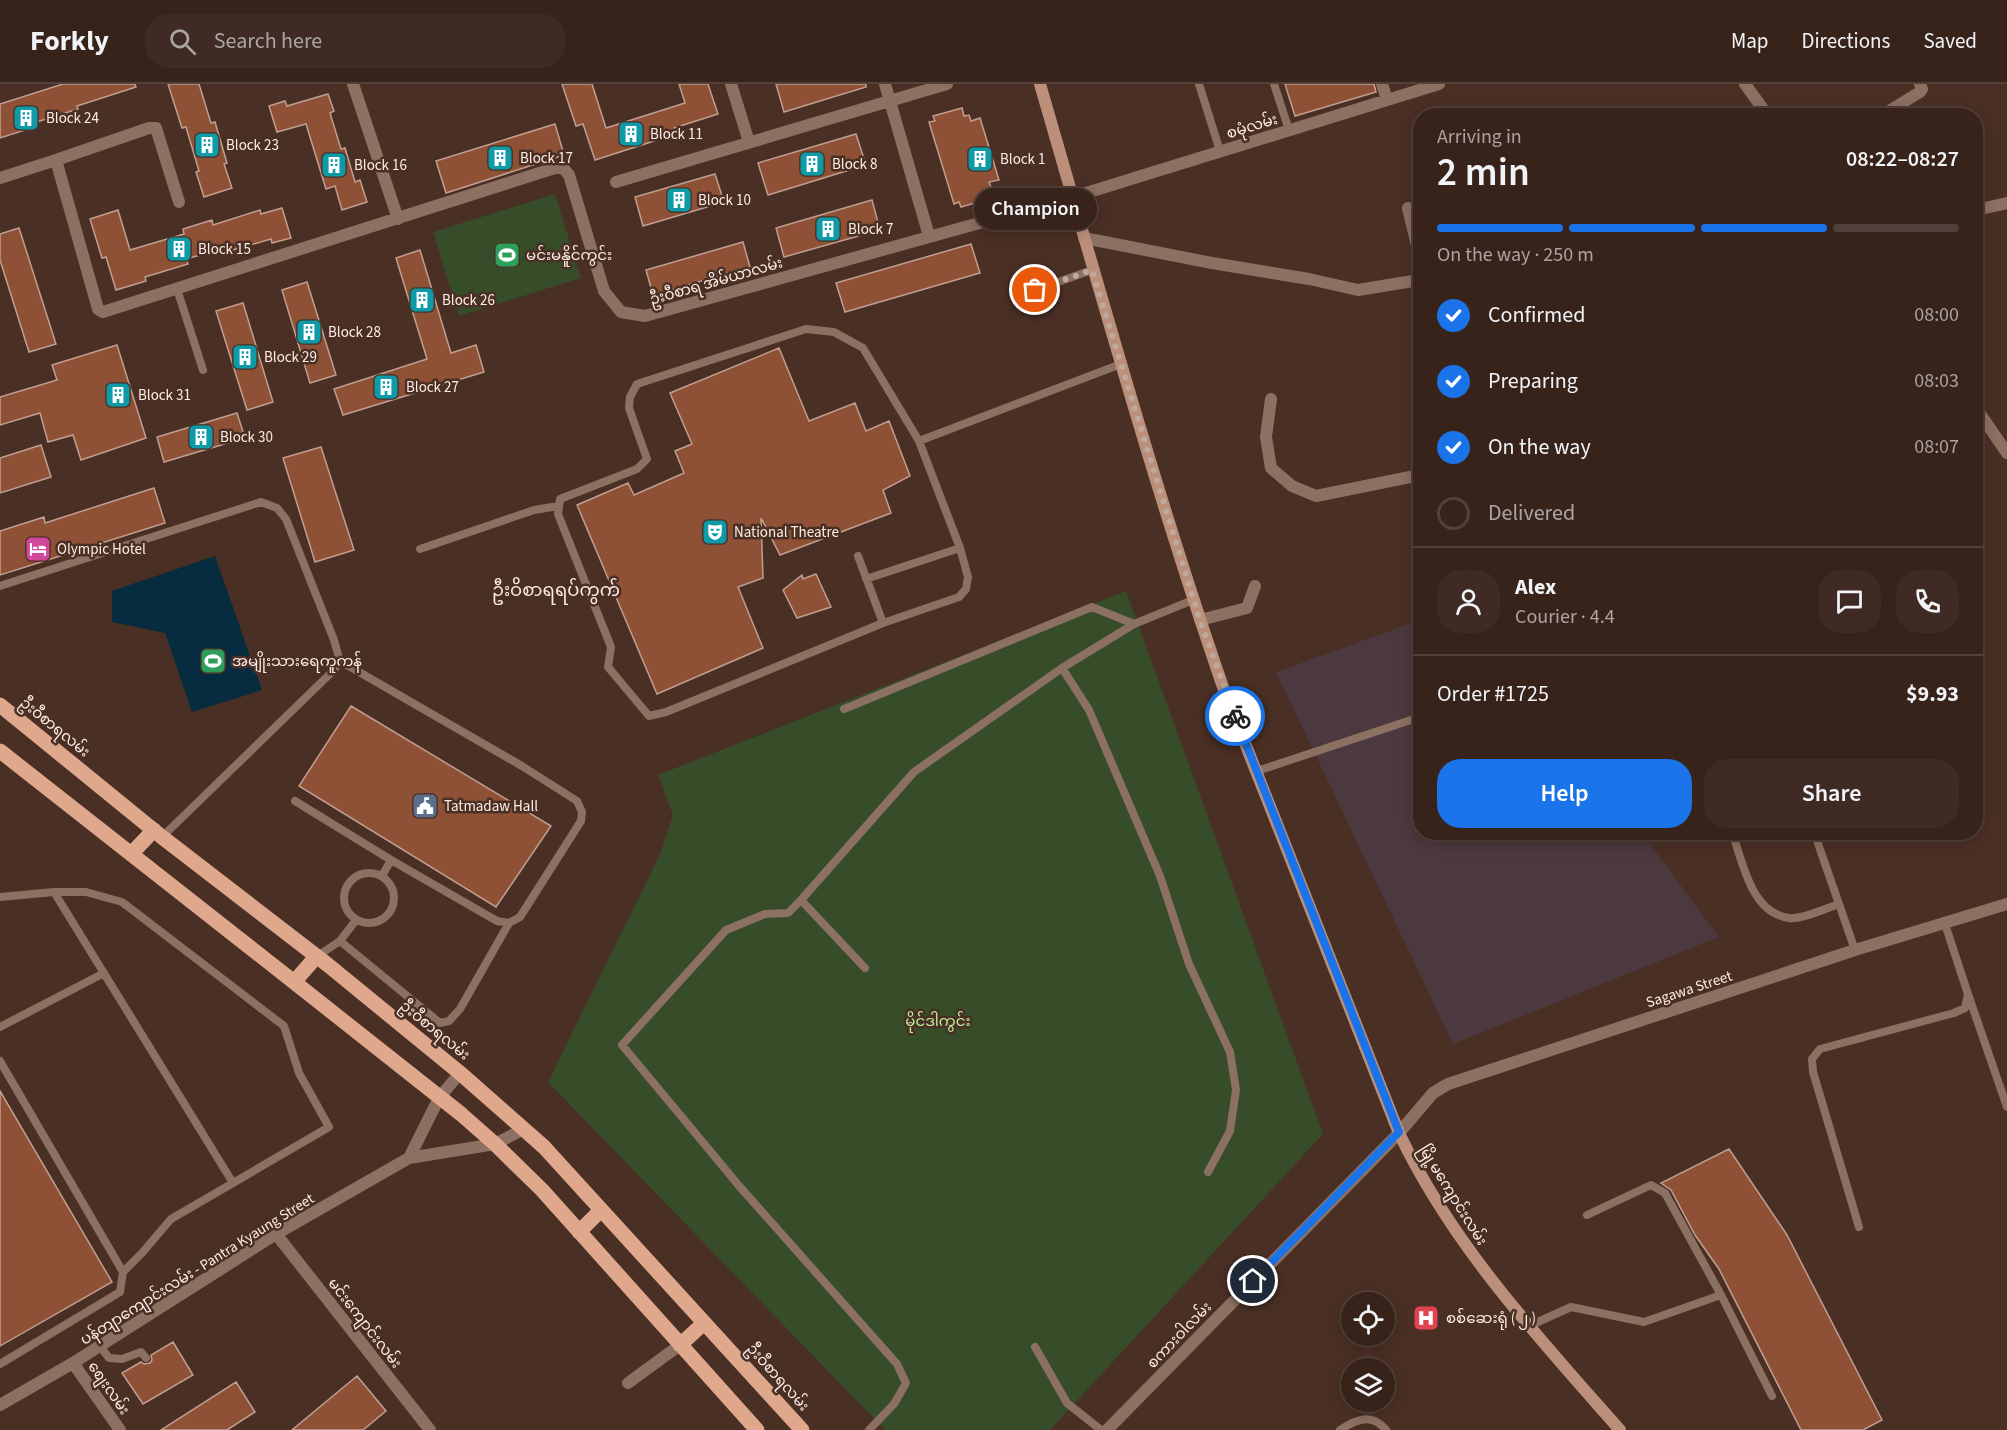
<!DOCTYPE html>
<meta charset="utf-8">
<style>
:root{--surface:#38231b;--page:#3f2b24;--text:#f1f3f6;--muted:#aba4a3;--line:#52403a;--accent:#1a73e8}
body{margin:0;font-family:"Source Sans 3","Noto Sans Myanmar",sans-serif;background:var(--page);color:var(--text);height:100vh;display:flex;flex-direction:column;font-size:22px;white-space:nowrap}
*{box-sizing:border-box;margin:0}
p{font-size:20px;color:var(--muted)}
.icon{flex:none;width:33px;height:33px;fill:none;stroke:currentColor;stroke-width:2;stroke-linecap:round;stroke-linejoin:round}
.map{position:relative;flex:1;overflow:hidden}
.details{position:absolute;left:1413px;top:24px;width:570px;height:732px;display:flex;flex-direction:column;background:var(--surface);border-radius:24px;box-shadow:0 3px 15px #0003,0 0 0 2px var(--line)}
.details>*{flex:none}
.buttons{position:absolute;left:1341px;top:1208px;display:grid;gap:12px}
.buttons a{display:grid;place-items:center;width:54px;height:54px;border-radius:50%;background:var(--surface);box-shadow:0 3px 15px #0003,0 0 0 2px var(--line);font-size:30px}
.pin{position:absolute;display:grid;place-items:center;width:51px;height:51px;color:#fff;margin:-26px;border:3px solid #fff;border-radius:50%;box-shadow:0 2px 6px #0007}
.courier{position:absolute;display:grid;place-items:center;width:60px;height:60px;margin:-30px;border:4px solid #1a73e8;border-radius:50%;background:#fff;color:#222;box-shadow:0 2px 8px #0007}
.bubble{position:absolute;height:42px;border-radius:21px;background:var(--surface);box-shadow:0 3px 15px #0003,0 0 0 2px var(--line);font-size:20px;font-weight:600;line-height:42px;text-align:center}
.overview em{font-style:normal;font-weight:600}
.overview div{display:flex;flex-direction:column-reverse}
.overview{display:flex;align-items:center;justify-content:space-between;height:102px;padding:0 24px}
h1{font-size:39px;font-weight:600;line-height:45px}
.bar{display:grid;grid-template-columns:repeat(4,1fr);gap:9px 6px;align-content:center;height:72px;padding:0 24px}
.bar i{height:8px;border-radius:4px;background:var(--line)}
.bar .current{background:var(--accent)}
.bar p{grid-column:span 4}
.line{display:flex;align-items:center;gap:15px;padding:0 24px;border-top:2px solid var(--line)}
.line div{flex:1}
.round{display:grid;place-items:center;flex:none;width:63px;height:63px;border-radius:24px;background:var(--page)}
ol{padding:0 24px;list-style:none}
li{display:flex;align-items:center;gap:18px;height:66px}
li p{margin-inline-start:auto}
li .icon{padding:6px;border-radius:50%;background:var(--accent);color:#fff;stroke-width:4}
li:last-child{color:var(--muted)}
li i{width:33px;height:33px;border:3px solid var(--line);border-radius:50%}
.button{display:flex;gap:12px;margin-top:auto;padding:12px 24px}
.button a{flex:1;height:69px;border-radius:24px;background:var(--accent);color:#fff;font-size:24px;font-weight:600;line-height:69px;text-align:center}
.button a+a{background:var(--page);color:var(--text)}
header{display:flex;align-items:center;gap:36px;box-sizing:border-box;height:84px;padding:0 30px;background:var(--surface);border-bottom:2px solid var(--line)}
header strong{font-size:28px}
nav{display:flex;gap:33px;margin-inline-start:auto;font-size:21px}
.search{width:420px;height:54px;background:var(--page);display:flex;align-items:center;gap:15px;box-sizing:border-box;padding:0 21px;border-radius:24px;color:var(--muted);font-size:22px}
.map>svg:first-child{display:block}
</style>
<header>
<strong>Forkly</strong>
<div class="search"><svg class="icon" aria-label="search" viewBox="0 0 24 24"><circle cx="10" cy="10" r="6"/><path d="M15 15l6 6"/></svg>Search here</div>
<nav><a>Map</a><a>Directions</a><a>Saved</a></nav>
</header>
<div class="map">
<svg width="2007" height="1346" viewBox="0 0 2007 1346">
<rect width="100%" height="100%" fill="#4a2f24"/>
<path fill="#4c383f" d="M1420 536V748L1642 749 1719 853 1453 960 1276 588Z"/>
<path fill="#374c28" d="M555 110 581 194 459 232 433 148Z
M1126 507 1323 1050 1050 1346H885L548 998 661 768 673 731 658 691Z"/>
<path fill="#072b3f" d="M215 472 262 606 192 628 165 549 112 538V507Z"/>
<path fill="#8e5136" stroke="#c09e91" stroke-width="1.5" d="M63 0H135L136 3 77 22 78 25 24 42 25 46 0 54V20Z
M168 0H199L211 39 215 38 227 79 224 80 232 104 204 113 196 88 199 87 186 43 182 44Z
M562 0H592L606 44 685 19 679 0H708L718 30 674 44 676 50 595 76 583 40 576 42Z
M776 0H866V3L784 28Z
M1285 0H1374L1376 8 1295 32Z
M328 10 334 27 330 29 341 65 345 64 355 98 360 96 367 118 342 126 335 102 326 105 306 40 277 48 269 22 285 17 287 22Z
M962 24 964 32 969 31 971 37 980 34 999 96 989 98 991 103 986 105 988 115 961 123 959 118 954 120 929 38 935 37 933 32Z
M555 40 564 71 446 109 436 77Z
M856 50 866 81 768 111 758 79Z
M715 90 724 118 643 142 635 113Z
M872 116 880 146 784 173 776 144Z
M282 124 291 154 272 159 271 155 226 168 225 164 186 175 188 180 145 193 146 197 116 206 106 173 102 174 90 135 118 126 130 166 184 150 183 145 212 136 213 141 260 126 261 130Z
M19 144 56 260 29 268 0 176V150Z
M743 158 750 183 653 211 646 186Z
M971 160 980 189 845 228 836 199Z
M420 166 451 269 476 261 484 288 343 331 334 305 427 275 396 174Z
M307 198 336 291 310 299 282 206Z
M243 219 273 318 247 326 216 227Z
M117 261 146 354 81 376 73 351 48 358 40 329 0 341V313L57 296 52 281Z
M779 264 809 337 855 319 866 347 889 337 910 392 883 406 891 429 780 471 761 434 763 494 738 503 763 564 657 610 577 421 628 399 634 411 684 389 675 367 692 360 670 309Z
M237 329 245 354 164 378 157 353Z
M41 361 51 393 0 409V374Z
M321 363 354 466 315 478 283 374Z
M154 404 165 439 0 491V447L44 433 45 439Z
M816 490 831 523 797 534 783 506 802 491 803 495Z
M351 622 551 742 496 823 299 702Z
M0 1007 112 1198 0 1262Z
M1729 1065 1787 1151 1882 1336 1863 1346H1801L1719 1185 1695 1151 1671 1106 1661 1099Z
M173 1258 193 1291 143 1320 122 1289 141 1278 144 1280 150 1279 152 1276 151 1271Z
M357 1292 386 1327 363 1346H292Z
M236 1298 255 1328 227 1346H161Z"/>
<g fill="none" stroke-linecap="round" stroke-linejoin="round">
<path stroke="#8c7062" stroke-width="8" d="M1199 0 1220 67
M1274 0 1289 46
M177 205 203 286
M1016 213 1092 186
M806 245 834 248 863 264 919 357 960 464 968 493 966 505 959 513 883 539 666 628 649 632 608 583 611 563 558 430 560 415 637 385 647 375 629 324 630 313 637 300Z
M919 357 1121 280
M420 465 534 426 558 422
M858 472 883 539
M866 495 960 464
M0 502 261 418 277 424 286 435 334 556 340 577 522 682 577 717 582 728 581 737 520 833 509 839 497 837 391 776 382 792
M1062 584 1089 626 1160 792 1189 880 1230 968 1236 1006 1230 1047 1208 1088
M844 625 1092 523 1134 540
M1257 687 1420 633
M295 717 391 776
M1732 748C1743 779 1751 829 1789 834 1800 836 1827 824 1839 820
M1814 748 1855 866
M162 753 334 586 340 577
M344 814a25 25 0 1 1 50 0a25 25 0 1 1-50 0Z
M54 808 233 1099
M0 813 54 808H86L122 818 284 942 299 989 329 1043 171 1135 142 1169 123 1188 120 1208 0 1280
M801 816 914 688 1062 584 1134 540 1193 516
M340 857 440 939 449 937 460 925 509 839
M316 873 340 857 356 836
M865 884 801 816 788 829 765 830 726 846 622 961 740 1103 897 1280 906 1299 894 1320 869 1346
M1968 910 2007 1023
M0 943 104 889
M0 977 123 1188
M1587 1131 1651 1101 1665 1109 1721 1211
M1859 1143 1813 988 1812 975 1820 965 1954 929 1965 924 1968 910 1944 837
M1529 1242 1571 1223 1644 1238 1721 1211 1772 1312
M100 1262 109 1274 122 1275 141 1268 146 1274
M1035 1263 1067 1319 1101 1346
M1340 1346C1355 1336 1372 1328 1386 1346"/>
<path stroke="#8c7062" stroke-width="12" d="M353 0 398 135
M731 0 749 58
M885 0 929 152
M1382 0 1387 16
M1745 0 1768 32
M1881 32 1920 8 1922 5 1920 0
M56 76 149 44H156L179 118
M0 94 56 76 98 225 103 228 555 84H563L569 91 604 207 621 228 645 232 1073 113 1439 0
M616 98 947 0
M1408 124 1420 174
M1976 126 2007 119
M1084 154 1212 179 1309 195 1358 206 1413 197 1420 200
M1271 315 1266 353 1271 384 1292 402 1316 412 1420 391
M1976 324 2007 369
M1200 536 1247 524 1255 502
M409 1074 439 1014 460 989
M276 1150 430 1346
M73 1279 120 1346
M628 1299 680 1261
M0 1321 73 1279 276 1150 409 1074 495 1060 524 1045
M1107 1346 1399 1049 1433 1009 1448 1000 1855 866 2007 820"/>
<path stroke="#bb8f79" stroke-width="12" d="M1040 0C1099 203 1155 406 1224 606L1399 1049C1452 1161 1539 1254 1620 1346"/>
<path stroke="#dfa78b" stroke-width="15" d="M0 621 162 753 328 881 460 989 544 1063 802 1346
M0 667 294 898 461 1030 495 1060 542 1106 757 1346
M131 770 154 746
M294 898 316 873
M579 1148 601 1126
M680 1261 704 1239"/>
</g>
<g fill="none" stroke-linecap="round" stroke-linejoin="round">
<path stroke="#bea9a1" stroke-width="6" stroke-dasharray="0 10.8" d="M1035 206 1092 186 1200 536 1235 632"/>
<path stroke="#1a73e8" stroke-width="8" d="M1235 632 1399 1048 1253 1197"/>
</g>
<defs>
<g id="building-square" transform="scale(1.35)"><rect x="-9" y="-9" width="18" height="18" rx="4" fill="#0f9aa8" stroke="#4a2f24"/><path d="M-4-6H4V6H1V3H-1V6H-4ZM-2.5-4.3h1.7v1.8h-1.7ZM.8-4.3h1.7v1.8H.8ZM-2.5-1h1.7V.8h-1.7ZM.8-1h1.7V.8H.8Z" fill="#fff"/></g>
<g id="stadium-square" transform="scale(1.35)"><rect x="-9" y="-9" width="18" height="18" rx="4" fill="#2e9e5b" stroke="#4a2f24"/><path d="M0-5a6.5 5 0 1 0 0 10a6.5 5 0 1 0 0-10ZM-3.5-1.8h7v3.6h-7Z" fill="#fff"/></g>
<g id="theatre-square" transform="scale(1.35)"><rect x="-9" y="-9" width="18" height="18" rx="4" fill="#0f9aa8" stroke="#4a2f24"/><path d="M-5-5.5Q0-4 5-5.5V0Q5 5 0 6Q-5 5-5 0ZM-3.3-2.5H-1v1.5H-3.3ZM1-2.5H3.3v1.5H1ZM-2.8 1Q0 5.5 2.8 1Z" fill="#fff"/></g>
<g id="hotel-square" transform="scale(1.35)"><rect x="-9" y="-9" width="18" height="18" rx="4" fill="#d1479c" stroke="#4a2f24"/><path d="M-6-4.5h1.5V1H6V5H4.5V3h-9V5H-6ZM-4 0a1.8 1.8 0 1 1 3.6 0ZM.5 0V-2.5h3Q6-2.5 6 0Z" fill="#fff"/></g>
<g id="civic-square" transform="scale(1.35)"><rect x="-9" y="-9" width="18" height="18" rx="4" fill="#5c6f8a" stroke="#4a2f24"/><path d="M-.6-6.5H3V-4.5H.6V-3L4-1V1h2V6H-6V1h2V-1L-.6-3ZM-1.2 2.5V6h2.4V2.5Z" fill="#fff"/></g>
<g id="hospital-square" transform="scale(1.35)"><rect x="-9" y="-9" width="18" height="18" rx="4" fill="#e0444e" stroke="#4a2f24"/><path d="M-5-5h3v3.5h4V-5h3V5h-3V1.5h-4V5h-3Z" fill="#fff"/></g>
</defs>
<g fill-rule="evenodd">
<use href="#building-square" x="26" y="34"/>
<use href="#building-square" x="631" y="50"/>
<use href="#building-square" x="207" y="61"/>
<use href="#building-square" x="500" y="74"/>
<use href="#building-square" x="980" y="75"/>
<use href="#building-square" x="812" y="80"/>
<use href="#building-square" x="334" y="81"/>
<use href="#building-square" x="679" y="116"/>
<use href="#building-square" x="828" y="145"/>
<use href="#building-square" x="179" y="165"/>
<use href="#stadium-square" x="507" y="171"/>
<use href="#building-square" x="422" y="216"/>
<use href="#building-square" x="309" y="248"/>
<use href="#building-square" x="245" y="273"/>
<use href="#building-square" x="386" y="303"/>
<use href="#building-square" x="118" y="311"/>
<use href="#building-square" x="201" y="353"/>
<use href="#theatre-square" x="715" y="448"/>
<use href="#hotel-square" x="38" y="465"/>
<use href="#stadium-square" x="213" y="577"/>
<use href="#civic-square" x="425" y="722"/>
<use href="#hospital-square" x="1426" y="1234"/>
</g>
<g text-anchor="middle" stroke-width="5" stroke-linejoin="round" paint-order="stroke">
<g font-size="15" fill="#fdebe4" stroke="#4a2f24" text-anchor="start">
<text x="46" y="39">Block 24</text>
<text x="650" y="55">Block 11</text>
<text x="226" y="66">Block 23</text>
<text x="520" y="79">Block 17</text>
<text x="1000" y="80">Block 1</text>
<text x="832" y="85">Block 8</text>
<text x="354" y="86">Block 16</text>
<text x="698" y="121">Block 10</text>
<text x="848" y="150">Block 7</text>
<text x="198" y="170">Block 15</text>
<text x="526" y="176">မင်းမနိူင်ကွင်း</text>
<text x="442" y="221">Block 26</text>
<text x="328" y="253">Block 28</text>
<text x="264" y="278">Block 29</text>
<text x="406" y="308">Block 27</text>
<text x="138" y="316">Block 31</text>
<text x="220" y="358">Block 30</text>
<text x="734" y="453">National Theatre</text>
<text x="57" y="470">Olympic Hotel</text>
<text x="232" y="582">အမျိုးသားရေကူကန်</text>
<text x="444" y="727">Tatmadaw Hall</text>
<text x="1446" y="1239">စစ်ဆေးရုံ ( ၂ )</text>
</g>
<g font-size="15" fill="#fdebe4" stroke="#4a2f24">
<text transform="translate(1252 42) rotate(-17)" y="5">စမုံလမ်း</text>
<text transform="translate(716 197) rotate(-16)" y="5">ဦးဝီစာရ အိမ်ယာလမ်း</text>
<text transform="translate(55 643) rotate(39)" y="5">ဦးဝီစာရလမ်း</text>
<text transform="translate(1689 905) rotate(-18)" y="5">Sagawa Street</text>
<text transform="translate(435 946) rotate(39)" y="5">ဦးဝီစာရလမ်း</text>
<text transform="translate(1453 1111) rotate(58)" y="5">မြို့မကျောင်းလမ်း</text>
<text transform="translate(197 1185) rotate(-32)" y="5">ပန်တျာကျောင်းလမ်း - Pantra Kyaung Street</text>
<text transform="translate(365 1239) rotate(52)" y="5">မင်းကျောင်းလမ်း</text>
<text transform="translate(1179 1251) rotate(-46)" y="5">စကားဝါလမ်း</text>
<text transform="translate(778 1293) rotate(48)" y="5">ဦးဝီစာရလမ်း</text>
<text transform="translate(109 1304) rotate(55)" y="5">စျေးလမ်း</text>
</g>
<g font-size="15" fill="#bdef9c" stroke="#4a2f24">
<text x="938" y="942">မိုင်ဒါကွင်း</text>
</g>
<g font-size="18" fill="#fdebe4" stroke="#4a2f24">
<text x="556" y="512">ဦးဝိစာရရပ်ကွက်</text>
</g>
</g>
</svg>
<div class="buttons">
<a><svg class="icon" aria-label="locate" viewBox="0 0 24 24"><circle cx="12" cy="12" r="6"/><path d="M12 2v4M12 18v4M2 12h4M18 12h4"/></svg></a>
<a><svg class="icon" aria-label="layers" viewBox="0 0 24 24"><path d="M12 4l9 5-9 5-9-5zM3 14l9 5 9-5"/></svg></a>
</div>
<div class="pin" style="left:1035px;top:206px;background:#ea580c"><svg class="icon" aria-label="bag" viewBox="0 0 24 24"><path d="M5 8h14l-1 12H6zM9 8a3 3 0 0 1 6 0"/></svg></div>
<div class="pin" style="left:1253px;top:1197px;background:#1f2937"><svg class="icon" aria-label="home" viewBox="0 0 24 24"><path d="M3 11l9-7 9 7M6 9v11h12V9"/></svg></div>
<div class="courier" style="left:1235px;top:632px"><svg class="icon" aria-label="bike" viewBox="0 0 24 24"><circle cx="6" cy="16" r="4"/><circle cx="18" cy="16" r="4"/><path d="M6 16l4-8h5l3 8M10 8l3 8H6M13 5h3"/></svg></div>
<div class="bubble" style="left:974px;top:104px;width:123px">Champion</div>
<section class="details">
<div class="overview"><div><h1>2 min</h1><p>Arriving in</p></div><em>08:22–08:27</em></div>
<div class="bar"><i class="current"></i><i class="current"></i><i class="current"></i><i></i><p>On the way · 250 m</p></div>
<ol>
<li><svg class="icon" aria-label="check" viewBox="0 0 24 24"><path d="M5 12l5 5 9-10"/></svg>Confirmed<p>08:00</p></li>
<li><svg class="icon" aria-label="check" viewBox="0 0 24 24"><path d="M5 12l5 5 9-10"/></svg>Preparing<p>08:03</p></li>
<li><svg class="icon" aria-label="check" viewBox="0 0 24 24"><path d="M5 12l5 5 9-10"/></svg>On the way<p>08:07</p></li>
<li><i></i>Delivered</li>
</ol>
<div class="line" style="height:108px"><a class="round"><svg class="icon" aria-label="person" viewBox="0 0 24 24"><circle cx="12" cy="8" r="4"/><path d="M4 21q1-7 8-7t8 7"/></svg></a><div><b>Alex</b><p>Courier · 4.4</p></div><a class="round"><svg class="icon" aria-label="chat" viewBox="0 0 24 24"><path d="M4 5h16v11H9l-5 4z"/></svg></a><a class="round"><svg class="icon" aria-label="phone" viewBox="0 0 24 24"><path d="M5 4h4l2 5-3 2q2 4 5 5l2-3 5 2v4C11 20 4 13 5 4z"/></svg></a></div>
<div class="line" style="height:78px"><div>Order #1725</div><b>$9.93</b></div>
<div class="button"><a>Help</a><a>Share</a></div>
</section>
</div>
